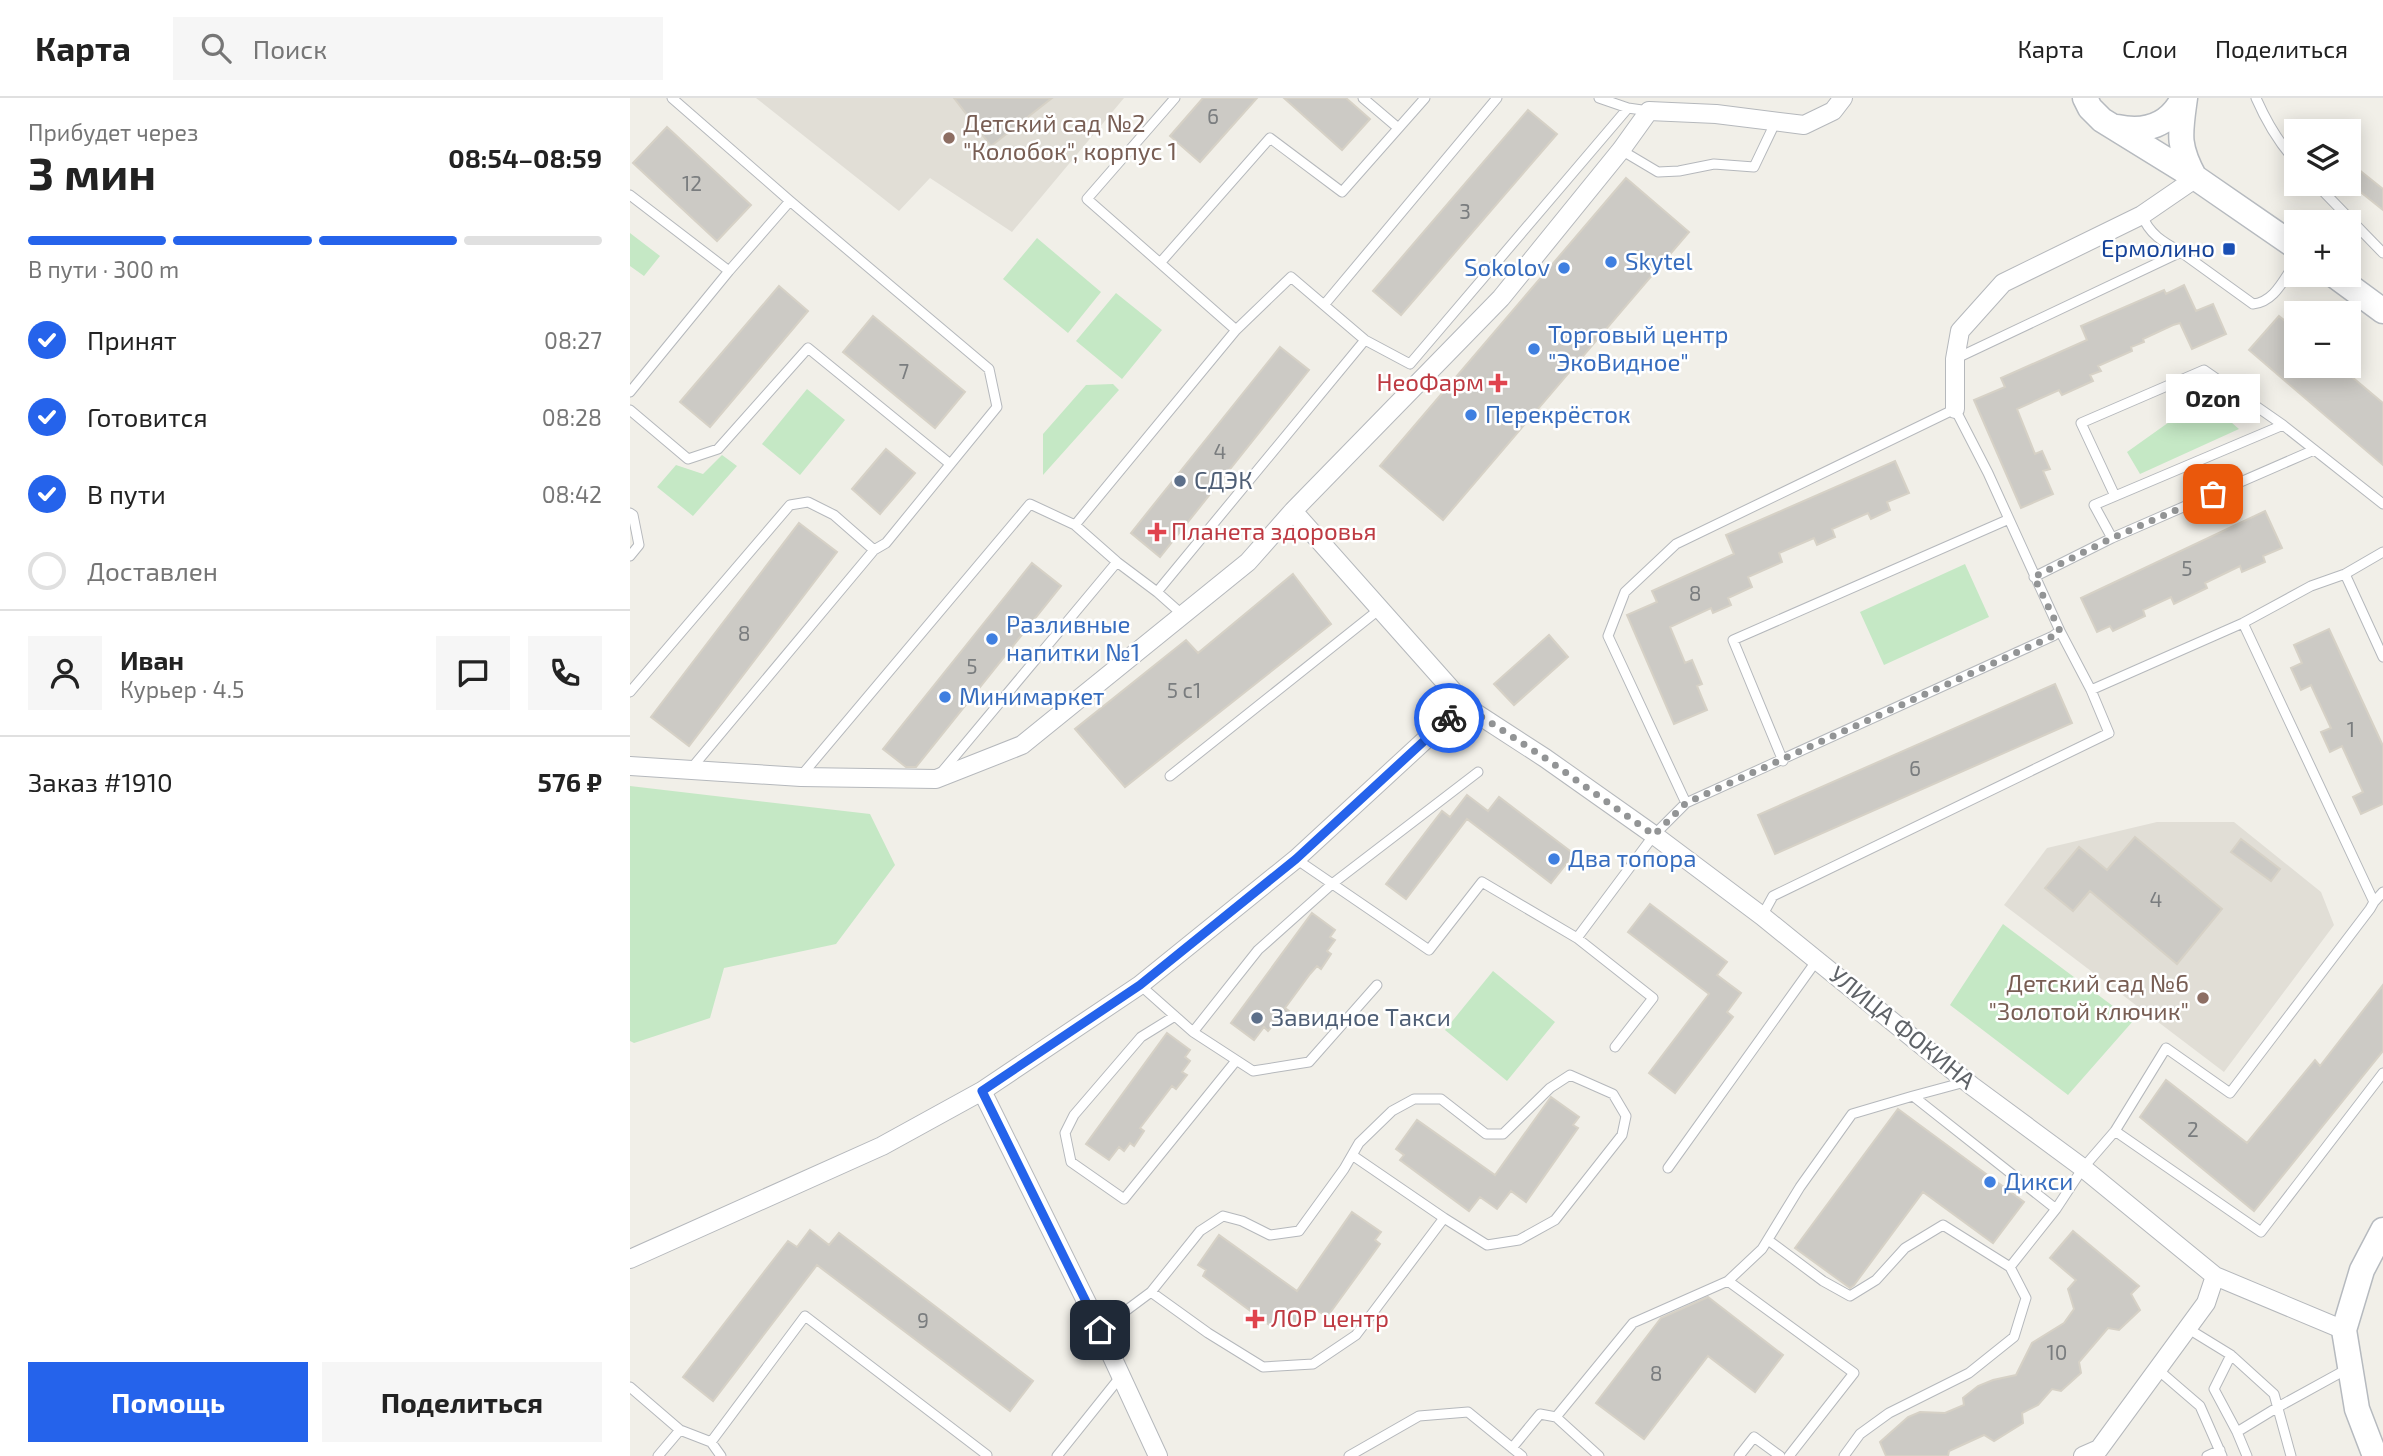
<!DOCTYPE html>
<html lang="ru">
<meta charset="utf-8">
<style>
:root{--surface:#fff;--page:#f6f6f6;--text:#222;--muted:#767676;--line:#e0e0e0;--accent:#2563eb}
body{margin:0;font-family:"Exo 2",sans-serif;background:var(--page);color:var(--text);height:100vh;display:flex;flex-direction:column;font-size:26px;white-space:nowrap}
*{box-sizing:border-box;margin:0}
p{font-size:23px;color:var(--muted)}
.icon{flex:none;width:38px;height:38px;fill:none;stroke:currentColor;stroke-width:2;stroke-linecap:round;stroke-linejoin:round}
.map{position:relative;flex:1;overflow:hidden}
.side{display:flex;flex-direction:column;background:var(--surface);width:630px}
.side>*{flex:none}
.tools{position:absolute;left:1654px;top:21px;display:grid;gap:14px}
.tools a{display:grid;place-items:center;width:77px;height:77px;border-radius:0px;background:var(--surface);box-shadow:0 4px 18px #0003;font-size:35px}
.pin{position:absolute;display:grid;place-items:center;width:60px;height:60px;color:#fff;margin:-30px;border-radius:14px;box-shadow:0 4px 10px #0006}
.courier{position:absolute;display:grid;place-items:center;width:70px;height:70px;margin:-35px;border:5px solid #2563eb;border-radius:50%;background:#fff;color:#222;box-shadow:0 2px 9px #0007}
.bubble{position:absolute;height:49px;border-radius:0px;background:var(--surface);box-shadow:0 4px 18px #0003;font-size:23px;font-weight:700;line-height:49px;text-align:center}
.head em{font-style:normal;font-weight:700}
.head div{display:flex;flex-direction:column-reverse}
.head{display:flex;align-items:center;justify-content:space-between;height:119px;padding:0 28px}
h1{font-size:46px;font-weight:700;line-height:52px}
.bar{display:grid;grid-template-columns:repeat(4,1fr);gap:10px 7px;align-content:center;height:84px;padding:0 28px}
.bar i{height:9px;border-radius:5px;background:var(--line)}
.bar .active{background:var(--accent)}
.bar p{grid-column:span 4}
.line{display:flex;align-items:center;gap:18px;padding:0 28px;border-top:2px solid var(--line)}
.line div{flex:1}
.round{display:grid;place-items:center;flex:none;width:74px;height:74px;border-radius:0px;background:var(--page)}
ol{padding:0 28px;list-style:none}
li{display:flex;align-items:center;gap:21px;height:77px}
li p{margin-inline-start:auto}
li .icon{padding:7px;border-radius:50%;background:var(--accent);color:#fff;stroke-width:4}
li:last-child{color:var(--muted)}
li i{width:38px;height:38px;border:4px solid var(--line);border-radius:50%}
.primary-button{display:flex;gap:14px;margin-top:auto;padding:14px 28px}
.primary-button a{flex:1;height:80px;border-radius:0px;background:var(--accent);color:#fff;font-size:28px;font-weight:700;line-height:80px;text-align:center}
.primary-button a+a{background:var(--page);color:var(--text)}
header{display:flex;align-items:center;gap:42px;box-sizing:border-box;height:98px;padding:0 35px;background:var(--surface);border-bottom:2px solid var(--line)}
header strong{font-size:33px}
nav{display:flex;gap:38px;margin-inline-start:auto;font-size:24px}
.search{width:490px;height:63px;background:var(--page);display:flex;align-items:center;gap:18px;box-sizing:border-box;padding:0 24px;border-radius:0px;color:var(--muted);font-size:26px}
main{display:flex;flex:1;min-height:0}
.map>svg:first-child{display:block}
</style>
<header>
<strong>Карта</strong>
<div class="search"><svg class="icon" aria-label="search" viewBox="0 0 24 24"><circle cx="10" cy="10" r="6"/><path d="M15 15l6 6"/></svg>Поиск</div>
<nav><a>Карта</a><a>Слои</a><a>Поделиться</a></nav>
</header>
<main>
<section class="side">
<div class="head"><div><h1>3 мин</h1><p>Прибудет через</p></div><em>08:54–08:59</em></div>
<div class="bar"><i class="active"></i><i class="active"></i><i class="active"></i><i></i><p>В пути · 300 m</p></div>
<ol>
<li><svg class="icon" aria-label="check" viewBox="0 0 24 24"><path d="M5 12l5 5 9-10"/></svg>Принят<p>08:27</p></li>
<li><svg class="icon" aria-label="check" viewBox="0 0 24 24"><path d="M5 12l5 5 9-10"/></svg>Готовится<p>08:28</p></li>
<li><svg class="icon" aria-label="check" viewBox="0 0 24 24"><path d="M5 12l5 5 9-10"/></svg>В пути<p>08:42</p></li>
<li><i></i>Доставлен</li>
</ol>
<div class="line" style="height:126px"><a class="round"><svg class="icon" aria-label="person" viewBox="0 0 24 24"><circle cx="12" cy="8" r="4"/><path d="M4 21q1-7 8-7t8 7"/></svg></a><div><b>Иван</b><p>Курьер · 4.5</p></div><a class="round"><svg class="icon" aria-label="chat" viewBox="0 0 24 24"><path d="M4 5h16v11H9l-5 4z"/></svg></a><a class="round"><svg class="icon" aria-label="phone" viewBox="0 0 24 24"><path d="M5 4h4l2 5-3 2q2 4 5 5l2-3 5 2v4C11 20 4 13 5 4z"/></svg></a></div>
<div class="line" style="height:91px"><div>Заказ #1910</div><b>576 ₽</b></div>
<div class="primary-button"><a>Помощь</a><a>Поделиться</a></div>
</section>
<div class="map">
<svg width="1753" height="1358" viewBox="0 0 1753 1358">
<rect width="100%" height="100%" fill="#f1efe8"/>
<path fill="#e1ded6" d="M126 0H494L382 134 300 80 269 113Z
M1527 724H1604L1691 794 1704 827 1594 974 1374 807 1417 750Z"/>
<path fill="#c5e8c5" d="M0 135 30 158 14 178 0 168Z
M407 140 471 194 438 235 373 181Z
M486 195 532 232 492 281 446 243Z
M483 286 489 292 413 377V336L456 287Z
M177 291 215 322 170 377 132 346Z
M1573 300 1609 331 1510 376 1497 354Z
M92 357 107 368 63 418 27 389 46 367 73 376Z
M1335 466 1359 519 1254 567 1230 514Z
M0 688 240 716 265 767 206 846 94 870 80 920 4 945 0 943Z
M1373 826 1503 923 1438 997 1320 907Z
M863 873 925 924 877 983 815 932Z"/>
<path fill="#cccac5" stroke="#d6d1c6" stroke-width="2" d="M324 0H422L361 48Z
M573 0H627L570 64 540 38Z
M654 0H716L740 21 712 52Z
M898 12 927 36 771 217 743 193Z
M37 29 121 107 87 143 3 65Z
M1718 63 1753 91V112L1718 84Z
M996 80 1059 134 813 422 750 368Z
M1554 187 1566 213 1583 206 1596 236 1562 251 1550 225 1543 227 1513 241 1514 244 1501 249 1502 253 1468 268 1471 273 1460 277 1463 283 1432 297 1429 292 1387 311 1405 356 1412 353 1420 371 1413 373 1423 396 1391 410 1344 302 1375 289 1371 280 1457 242 1451 228 1534 192 1536 196Z
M149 188 178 213 80 329 50 304Z
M243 218 335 294 305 330 213 254Z
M1649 218 1666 232V268H1709L1753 305V367L1619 252Z
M650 249 679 272 530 459 501 435Z
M256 351 285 375 250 416 222 391Z
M1265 363 1279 395 1257 404 1260 412 1241 421 1238 415 1202 431 1205 439 1187 447 1184 440 1149 455 1152 464 1118 479 1122 489 1098 500 1101 507 1083 515 1081 510 1040 529 1055 565 1062 562 1072 586 1067 588 1077 612 1044 626 997 517 1027 504 1022 493 1104 456 1096 437Z
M1635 413 1652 450 1633 458 1635 464 1612 474 1610 468 1575 485 1577 490 1544 506 1541 499 1513 512 1515 518 1483 533 1480 528 1467 534 1451 500Z
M169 425 207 454 59 648 21 619Z
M402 465 431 488 286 669H276L253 651Z
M663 476 701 526 495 689 445 631 556 542 568 555Z
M1699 531 1753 648V706L1731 716 1723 699 1733 694 1712 648 1700 654 1691 634 1701 630 1681 587 1671 592 1661 570 1672 565 1664 547Z
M919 537 938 559 884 607 864 586Z
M1425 586 1442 625 1145 756 1128 717Z
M837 697 858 713 869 699 944 756 921 785 837 721 776 801 756 786 812 713 820 719Z
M1505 739 1592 811 1547 866 1460 793 1443 813 1415 790 1449 749 1477 772Z
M1611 741 1650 771 1641 783 1601 754Z
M1020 806 1097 864 1087 877 1111 895 1097 914 1103 919 1045 995 1019 975 1079 896 998 834Z
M682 815 705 832 700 839 705 842 697 853 701 856 691 871 687 868 680 876 655 910 659 913 649 927 645 925 638 933 634 929 624 942 601 925Z
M1753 887V953L1624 1113 1510 1019 1536 982 1617 1045 1685 962 1690 968Z
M537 935 560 952 555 959 560 963 552 974 557 977 546 991 542 988 510 1030 514 1033 504 1048 500 1045 494 1053 489 1049 479 1062 456 1046Z
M921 999 949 1019 943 1027 948 1030 896 1104 881 1093 867 1111 850 1099 839 1113 770 1062 774 1057 766 1051 787 1022 865 1077Z
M1268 1011 1394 1104 1363 1145 1293 1094 1224 1187 1220 1190 1165 1150Z
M722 1114 751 1134 745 1142 750 1146 697 1219 682 1209 670 1227 651 1214 641 1228 573 1178 576 1172 568 1167 589 1137 667 1193Z
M180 1132 199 1147 209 1135 403 1283 380 1313 187 1167 83 1303 53 1279 158 1143 167 1149Z
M1443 1133 1509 1188 1501 1196 1510 1212 1489 1232 1478 1230 1449 1264 1451 1275 1431 1293 1422 1291 1408 1307 1392 1315 1393 1325 1364 1343 1354 1337 1319 1353 1318 1358H1256L1250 1344 1278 1319 1290 1314 1315 1315 1334 1307 1333 1300 1348 1288 1363 1282 1386 1277 1402 1245 1434 1225 1444 1211 1438 1191 1446 1182 1420 1160Z
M1078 1199 1153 1257 1125 1294 1078 1258 1014 1341 966 1305 1031 1220Z"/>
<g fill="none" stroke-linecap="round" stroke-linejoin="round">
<g stroke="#b5b8bc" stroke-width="11">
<path id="lane" d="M42 0 160 103 359 271 367 309 256 445 244 452 60 672
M733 0 767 29
M795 0 712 94 640 40 530 165 606 232 661 179 735 242 780 266 998 10
M969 0 998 10 1019 13
M1626 0C1636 23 1649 45 1666 64
M991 52 1028 74 1049 73 1084 66 1124 69 1146 23
M1686 86 1753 155
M0 97 99 173 0 294
M1551 154 1623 206C1645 204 1654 180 1666 164
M530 165 457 101 545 0
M99 173 160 103
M694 207 867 0
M1327 260 1551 154C1533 144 1519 136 1512 117
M1325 311 1358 375 1430 533 1423 538 1056 705 978 538 995 494 1046 446Z
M0 312 58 361 88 351 178 250 319 365
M1485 398 1451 325 1574 272 1653 327 1753 406
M0 415 3 417 9 447 0 458
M445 427 606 232
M1482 440 1684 352
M1715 476 1753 559
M1404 479 1482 440 1464 407 1653 327
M527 494 554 518
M1613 525 1744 804 1753 794
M1461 592 1613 525 1681 488 1715 476 1753 454
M0 594 160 407 178 404 204 417 244 452
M1153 663 1103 542 1377 422
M311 675 487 464
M171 678 400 406 445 427 487 464 527 494 735 242
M540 678 751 510
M666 761 799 852 852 784 947 840 1024 737 1056 705
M1132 818 1143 798 1479 635 1461 592 1430 533
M947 840 1023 900 985 949
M510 887 563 934 628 852 702 786 848 674
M545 918 511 939 444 1017 435 1035 441 1064 494 1101 605 964
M563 934 623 973 679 964 747 887
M1283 998 1335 984
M1485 1033 1631 1134 1753 975
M722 1057 814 1120
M1038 1070 1187 862
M1138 1142 1193 1183 1220 1198 1246 1182 1275 1150 1313 1127 1380 1169 1426 1111
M1098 1183 1132 1151 1170 1089 1222 1016 1283 998 1426 1111 1453 1070 1485 1033 1536 950 1600 995 1740 811 1744 804
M1557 1230 1601 1257 1644 1296 1661 1358
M470 1232 521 1194 578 1235 633 1269 683 1266 726 1237 814 1120 857 1147 889 1142 925 1122 992 1037 996 1018 983 996 940 977 920 990 873 1036H856L811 1001H784L762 1013 729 1045 714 1071 669 1133 640 1137 612 1123 593 1118 570 1133 521 1194
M1601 1257 1584 1291 1607 1334 1617 1358
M1527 1271 1570 1308 1592 1358
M0 1289 50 1332 81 1344 175 1218 357 1357
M926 1319 1003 1225 1098 1183 1224 1275 1159 1358
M1607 1334 1648 1309 1719 1270
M81 1344 91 1358
M882 1350 910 1316 926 1319 969 1358
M28 1358 50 1332
M427 1358 491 1278
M719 1358 789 1318 838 1314 892 1358
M1109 1358 1124 1339 1150 1358
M1214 1358 1230 1336 1259 1315 1339 1275 1384 1239 1396 1200 1380 1169
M1577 1358 1590 1352"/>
</g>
<g stroke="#b5b8bc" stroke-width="20">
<path id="street" d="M1325 311V261L1330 233 1373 185 1512 117 1566 80
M663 413 838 610 915 660 1024 737 1132 818 1342 988 1453 1070 1585 1178 1714 1232
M0 668 171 679 306 681 392 647 618 464 663 413 871 200 991 52 1019 13 1086 16 1174 27 1203 13 1213 0
M0 1161 252 1048 352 993
M528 1358 459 1209 352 993 510 887 666 761 819 620 838 610
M1453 1358 1469 1351 1576 1205 1585 1178"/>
</g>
<g stroke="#b6babf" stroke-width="27">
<path id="secondary" d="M1455 0 1460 10 1472 22 1566 80 1666 149
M1555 0C1550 36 1547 47 1565 80
M1487 29C1515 35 1540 27 1553 0
M1704 177 1753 213
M1745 1358 1727 1311 1714 1232 1732 1172 1753 1132"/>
</g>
<use href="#lane" stroke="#fff" stroke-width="9"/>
<use href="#street" stroke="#fff" stroke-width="18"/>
<use href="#secondary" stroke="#fff" stroke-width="24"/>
</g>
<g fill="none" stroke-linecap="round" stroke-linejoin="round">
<path stroke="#929495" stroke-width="7" stroke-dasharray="0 12.6" d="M819 620 838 610 915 660 1024 737 1056 705 1423 538 1430 533 1404 479 1482 440 1583 396"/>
<path stroke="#2563eb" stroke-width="9" d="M470 1232 352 993 510 887 666 761 819 620"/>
</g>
<g fill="#8d6e63" stroke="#fff" stroke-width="2.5">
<circle cx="319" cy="40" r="7"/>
<circle cx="1573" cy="900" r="7"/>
</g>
<rect fill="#1a4fb4" stroke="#fff" stroke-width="2.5" x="1592" y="144" width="14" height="14" rx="3.5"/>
<g fill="#3f7fe0" stroke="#fff" stroke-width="2.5">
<circle cx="981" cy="164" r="7"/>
<circle cx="934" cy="170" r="7"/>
<circle cx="904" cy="251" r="7"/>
<circle cx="841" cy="317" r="7"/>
<circle cx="362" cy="541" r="7"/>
<circle cx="315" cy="599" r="7"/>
<circle cx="924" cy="761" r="7"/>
<circle cx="1360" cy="1084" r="7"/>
</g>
<g fill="#e0444e" stroke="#fff" stroke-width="2.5">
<path d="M864.5 274.5h7v7h7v7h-7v7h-7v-7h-7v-7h7z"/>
<path d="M523.5 423.5h7v7h7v7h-7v7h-7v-7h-7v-7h7z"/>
<path d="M621.5 1210.5h7v7h7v7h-7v7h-7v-7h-7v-7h7z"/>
</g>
<g fill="#5c6f8a" stroke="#fff" stroke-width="2.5">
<circle cx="550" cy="383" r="7"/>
<circle cx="627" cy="920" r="7"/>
</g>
<g text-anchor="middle" stroke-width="5" stroke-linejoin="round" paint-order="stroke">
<g font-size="21" fill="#7a7d7f">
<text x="583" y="26">6</text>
<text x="62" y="93">12</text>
<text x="835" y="121">3</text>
<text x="274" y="281">7</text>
<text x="590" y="361">4</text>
<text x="1557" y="478">5</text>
<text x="1065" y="503">8</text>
<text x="114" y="543">8</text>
<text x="342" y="576">5</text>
<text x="554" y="600">5 с1</text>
<text x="1721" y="639">1</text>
<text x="1285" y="678">6</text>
<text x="1526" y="809">4</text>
<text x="1563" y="1039">2</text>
<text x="293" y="1230">9</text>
<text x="1427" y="1262">10</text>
<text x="1026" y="1283">8</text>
</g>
<g font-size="24" fill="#785e54" stroke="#fff" text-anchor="start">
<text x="333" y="34">Детский сад №2<tspan x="333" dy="28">"Колобок", корпус 1</tspan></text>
<text x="1559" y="894" text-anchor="end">Детский сад №6<tspan x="1559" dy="28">"Золотой ключик"</tspan></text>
</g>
<g font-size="24" fill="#164399" stroke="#fff" text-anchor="end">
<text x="1585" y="159">Ермолино</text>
</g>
<g font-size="24" fill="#366cbe" stroke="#fff" text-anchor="start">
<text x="995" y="172">Skytel</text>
<text x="920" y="178" text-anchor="end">Sokolov</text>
<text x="918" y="245">Торговый центр<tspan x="918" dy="28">"ЭкоВидное"</tspan></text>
<text x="855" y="325">Перекрёсток</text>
<text x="376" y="535">Разливные<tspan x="376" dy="28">напитки №1</tspan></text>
<text x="329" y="607">Минимаркет</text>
<text x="938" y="769">Два топора</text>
<text x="1374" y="1092">Дикси</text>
</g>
<g font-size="24" fill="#be3a42" stroke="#fff" text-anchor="start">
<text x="854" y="293" text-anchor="end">НеоФарм</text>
<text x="541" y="442">Планета здоровья</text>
<text x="641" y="1229">ЛОР центр</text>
</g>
<g font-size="24" fill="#4e5e75" stroke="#fff" text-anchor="start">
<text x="564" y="391">СДЭК</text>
<text x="641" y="928">Завидное Такси</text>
</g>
<g font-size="24" fill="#5f6368" stroke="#fff">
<text transform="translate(1272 930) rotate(39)" y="8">УЛИЦА ФОКИНА</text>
</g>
</g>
</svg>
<div class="tools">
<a><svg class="icon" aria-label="layers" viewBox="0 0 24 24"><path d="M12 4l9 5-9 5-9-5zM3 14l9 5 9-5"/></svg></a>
<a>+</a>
<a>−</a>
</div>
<div class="pin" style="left:1583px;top:396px;background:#ea580c"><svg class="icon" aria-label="bag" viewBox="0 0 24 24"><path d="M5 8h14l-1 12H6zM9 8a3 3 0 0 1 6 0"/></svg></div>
<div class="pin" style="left:470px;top:1232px;background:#1f2937"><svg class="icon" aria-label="home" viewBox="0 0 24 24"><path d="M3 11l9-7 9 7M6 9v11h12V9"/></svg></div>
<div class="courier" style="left:819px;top:620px"><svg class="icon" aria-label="bike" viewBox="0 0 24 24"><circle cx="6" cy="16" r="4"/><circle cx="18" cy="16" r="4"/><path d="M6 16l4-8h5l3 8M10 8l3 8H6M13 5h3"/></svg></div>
<div class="bubble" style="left:1536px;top:276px;width:94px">Ozon</div>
</div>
</main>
